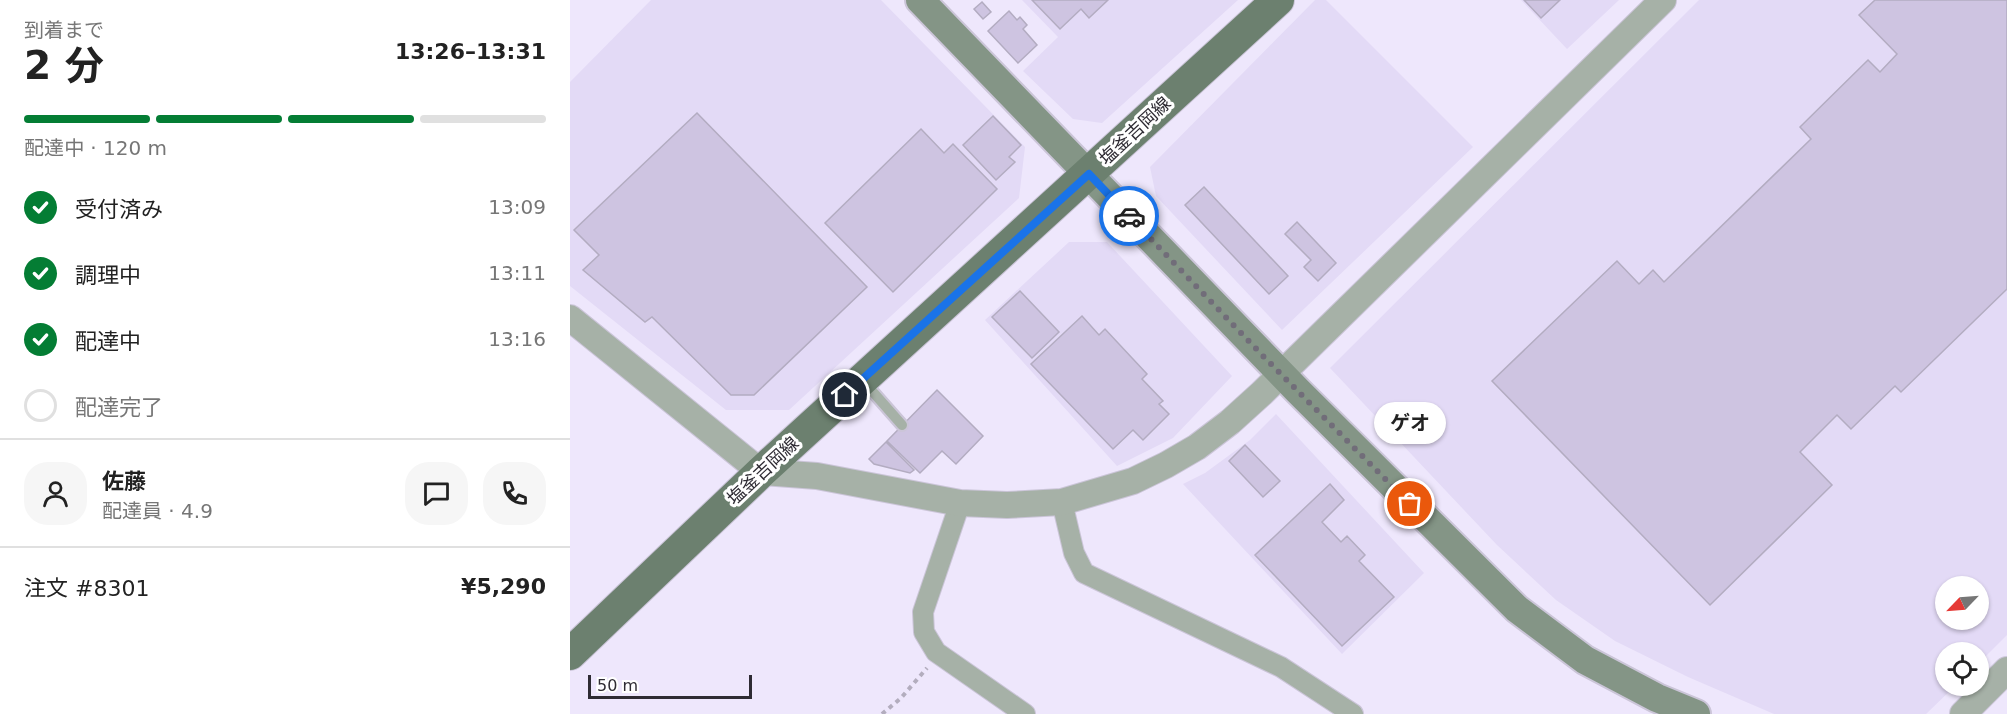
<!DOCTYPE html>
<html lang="ja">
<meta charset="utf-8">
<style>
:root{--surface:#fff;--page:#f6f6f6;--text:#222;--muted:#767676;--line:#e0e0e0;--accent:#047d34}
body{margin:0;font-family:"DejaVu Sans","Noto Sans JP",sans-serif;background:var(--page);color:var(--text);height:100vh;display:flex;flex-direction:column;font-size:22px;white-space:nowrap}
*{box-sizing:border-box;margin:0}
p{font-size:20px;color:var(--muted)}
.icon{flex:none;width:33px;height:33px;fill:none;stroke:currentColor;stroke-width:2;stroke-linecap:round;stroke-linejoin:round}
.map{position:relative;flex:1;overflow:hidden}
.panel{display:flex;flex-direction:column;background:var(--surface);width:570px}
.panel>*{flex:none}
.needle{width:39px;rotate:245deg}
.controls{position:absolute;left:1365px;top:576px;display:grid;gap:12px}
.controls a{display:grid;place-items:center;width:54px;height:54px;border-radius:50%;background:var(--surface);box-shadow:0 2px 4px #0004;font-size:30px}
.scale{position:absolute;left:18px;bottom:15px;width:164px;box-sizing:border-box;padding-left:6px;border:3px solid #2e2b33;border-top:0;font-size:16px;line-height:21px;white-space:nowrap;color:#2e2b33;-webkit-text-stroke:4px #fff;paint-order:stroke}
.pin{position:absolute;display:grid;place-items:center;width:51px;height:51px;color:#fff;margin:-26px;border:3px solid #fff;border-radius:50%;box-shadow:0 2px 6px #0007}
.courier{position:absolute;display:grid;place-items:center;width:60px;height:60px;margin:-30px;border:4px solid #1a73e8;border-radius:50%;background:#fff;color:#222;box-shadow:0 2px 8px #0007}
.bubble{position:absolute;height:42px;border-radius:21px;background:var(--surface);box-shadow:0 2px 4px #0004;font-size:20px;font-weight:700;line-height:42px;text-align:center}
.overview em{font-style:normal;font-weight:700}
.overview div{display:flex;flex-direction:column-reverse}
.overview{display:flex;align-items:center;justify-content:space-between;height:102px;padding:0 24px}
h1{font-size:39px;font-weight:700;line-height:45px}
.bar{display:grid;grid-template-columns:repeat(4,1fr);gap:9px 6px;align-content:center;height:72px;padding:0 24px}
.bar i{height:8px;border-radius:4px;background:var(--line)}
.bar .current{background:var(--accent)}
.bar p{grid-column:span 4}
.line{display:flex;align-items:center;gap:15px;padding:0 24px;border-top:2px solid var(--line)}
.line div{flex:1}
.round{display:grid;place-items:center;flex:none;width:63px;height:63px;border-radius:24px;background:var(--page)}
ol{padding:0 24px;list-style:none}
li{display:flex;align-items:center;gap:18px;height:66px}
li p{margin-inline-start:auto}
li .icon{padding:6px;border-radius:50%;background:var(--accent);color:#fff;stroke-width:4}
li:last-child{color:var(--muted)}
li i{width:33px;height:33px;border:3px solid var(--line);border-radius:50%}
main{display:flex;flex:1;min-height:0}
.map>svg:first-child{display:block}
</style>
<main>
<section class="panel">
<div class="overview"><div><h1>2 分</h1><p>到着まで</p></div><em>13:26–13:31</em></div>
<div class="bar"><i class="current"></i><i class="current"></i><i class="current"></i><i></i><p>配達中 · 120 m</p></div>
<ol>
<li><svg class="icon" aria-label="check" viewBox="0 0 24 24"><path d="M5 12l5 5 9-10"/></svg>受付済み<p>13:09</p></li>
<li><svg class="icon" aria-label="check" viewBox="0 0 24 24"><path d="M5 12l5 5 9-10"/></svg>調理中<p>13:11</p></li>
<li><svg class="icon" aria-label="check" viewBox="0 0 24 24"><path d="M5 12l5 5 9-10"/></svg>配達中<p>13:16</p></li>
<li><i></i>配達完了</li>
</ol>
<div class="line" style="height:108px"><a class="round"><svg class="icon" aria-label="person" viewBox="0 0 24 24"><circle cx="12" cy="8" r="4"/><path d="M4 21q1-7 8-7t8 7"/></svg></a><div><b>佐藤</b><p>配達員 · 4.9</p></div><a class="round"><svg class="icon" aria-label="chat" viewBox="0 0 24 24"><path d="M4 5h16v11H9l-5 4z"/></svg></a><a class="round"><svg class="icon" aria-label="phone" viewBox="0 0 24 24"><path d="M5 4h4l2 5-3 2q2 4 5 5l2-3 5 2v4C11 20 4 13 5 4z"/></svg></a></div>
<div class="line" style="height:78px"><div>注文 #8301</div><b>¥5,290</b></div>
</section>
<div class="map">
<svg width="1437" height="714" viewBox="0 0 1437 714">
<rect width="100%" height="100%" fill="#eee7fc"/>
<path fill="#e3daf6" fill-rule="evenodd" d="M81 0H311L455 147 449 198 219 410H156L0 286V82Z
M452 0H668L532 123 503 119 453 71 488 37Z
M745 0H756L903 147 712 330 586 196 580 167Z
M951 0H1049L997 49Z
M1129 0H1437V635L1409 663 1408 652H1376V686H1385L1356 714H1204L1118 677 1045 641 986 600 927 545 760 368ZM1376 586H1408V620H1376Z
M499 242H537L662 376 603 438 547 466 415 320Z
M706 414 854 573 772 654 613 484 635 473 680 440Z"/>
<path fill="#cec4e1" stroke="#b3acc1" stroke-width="1.5" d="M462 0H538L519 18 511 9 490 29Z
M954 0H990L971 18Z
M1305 0H1437V289L1331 392 1325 386 1281 429 1267 415 1230 452 1262 485 1140 605 922 381 1047 261 1069 284 1083 270 1094 282 1241 139 1230 127 1298 60 1310 72 1327 54 1289 15Z
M412 2 421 12 413 19 404 9Z
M439 11 447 20 450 17 457 25 453 29 467 45 448 63 418 31Z
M127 113 297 287 184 395H161L82 317 75 322 13 270 29 255 4 230Z
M423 116 451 145 439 157 445 162 426 180 393 145Z
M351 129 374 153 383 144 427 189 323 292 255 223Z
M634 187 718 276 699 294 615 205Z
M727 222 766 263 748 281 734 267 741 260 715 234Z
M450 291 489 332 462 358 422 317Z
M512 316 529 335 535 329 577 374 572 379 593 401 589 404 599 414 573 440 563 430 543 449 461 364Z
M367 390 413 436 386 464 372 451 350 473 317 441Z
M316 442 344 470 340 473 304 464 299 459Z
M675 445 710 481 693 497 659 461Z
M760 484 774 500 752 522 771 542 777 536 795 555 789 561 824 597 772 646 685 555Z"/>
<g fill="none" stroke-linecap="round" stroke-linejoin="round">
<g stroke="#cbc5d8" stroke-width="14">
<path id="service" d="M295 383 332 425"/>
</g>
<g stroke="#cbc5d8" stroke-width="22">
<path id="minor" d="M492 502 504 553 514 573 711 667 783 714
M390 503 353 612 354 632 366 652 455 714"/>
</g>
<g stroke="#cbc5d8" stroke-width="28">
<path id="tertiary" d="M0 318 191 472 247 476 390 503 437 505 492 502 563 481 596 465 627 447 660 422 692 393 1093 0
M1393 714 1437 670"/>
</g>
<g stroke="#cbc5d8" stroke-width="32">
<path id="secondary" d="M350 0 728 391 947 609 1015 660 1087 698 1126 714"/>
</g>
<g stroke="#cbc5d8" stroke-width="34">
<path id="primary" d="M0 654 191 472 708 0"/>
</g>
<path stroke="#b3adbe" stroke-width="4" stroke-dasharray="4.5 4.5" stroke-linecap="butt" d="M312 714 331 698 357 668"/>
<use href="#service" stroke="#a6b1a7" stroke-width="10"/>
<use href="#minor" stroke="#a6b1a7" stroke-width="20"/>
<use href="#tertiary" stroke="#a6b1a7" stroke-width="26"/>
<use href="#secondary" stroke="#849586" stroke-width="28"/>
<use href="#primary" stroke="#6c806f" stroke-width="32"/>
</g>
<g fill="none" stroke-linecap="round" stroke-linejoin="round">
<path stroke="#716d79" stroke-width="6" stroke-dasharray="0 10.8" d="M559 216 694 357 840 504"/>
<path stroke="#1a73e8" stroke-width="8" d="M275 395 519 174 559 216"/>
</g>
<g text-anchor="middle" stroke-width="6" stroke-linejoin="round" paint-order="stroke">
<g font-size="18" fill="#2e2b33" stroke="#fff">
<text transform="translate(565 131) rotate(-43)" y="6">塩釜吉岡線</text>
<text transform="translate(193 471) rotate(-43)" y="6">塩釜吉岡線</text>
</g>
</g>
</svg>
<div class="controls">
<a><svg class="needle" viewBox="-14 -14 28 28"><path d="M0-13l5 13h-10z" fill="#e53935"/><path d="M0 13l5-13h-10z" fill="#767676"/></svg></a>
<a><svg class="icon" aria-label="locate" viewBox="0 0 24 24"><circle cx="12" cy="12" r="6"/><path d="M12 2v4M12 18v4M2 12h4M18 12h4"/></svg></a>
</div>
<div class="scale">50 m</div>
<div class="pin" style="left:840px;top:504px;background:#ea580c"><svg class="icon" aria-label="bag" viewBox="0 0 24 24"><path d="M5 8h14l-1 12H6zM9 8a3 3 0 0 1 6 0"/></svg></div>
<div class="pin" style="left:275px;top:395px;background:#1f2937"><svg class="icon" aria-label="home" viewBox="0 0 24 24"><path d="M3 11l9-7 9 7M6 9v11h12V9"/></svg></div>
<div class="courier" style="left:559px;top:216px"><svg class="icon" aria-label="car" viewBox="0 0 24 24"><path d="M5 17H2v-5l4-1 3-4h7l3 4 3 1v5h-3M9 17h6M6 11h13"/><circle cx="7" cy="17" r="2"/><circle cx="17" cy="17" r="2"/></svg></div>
<div class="bubble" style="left:804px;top:402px;width:72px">ゲオ</div>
</div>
</main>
